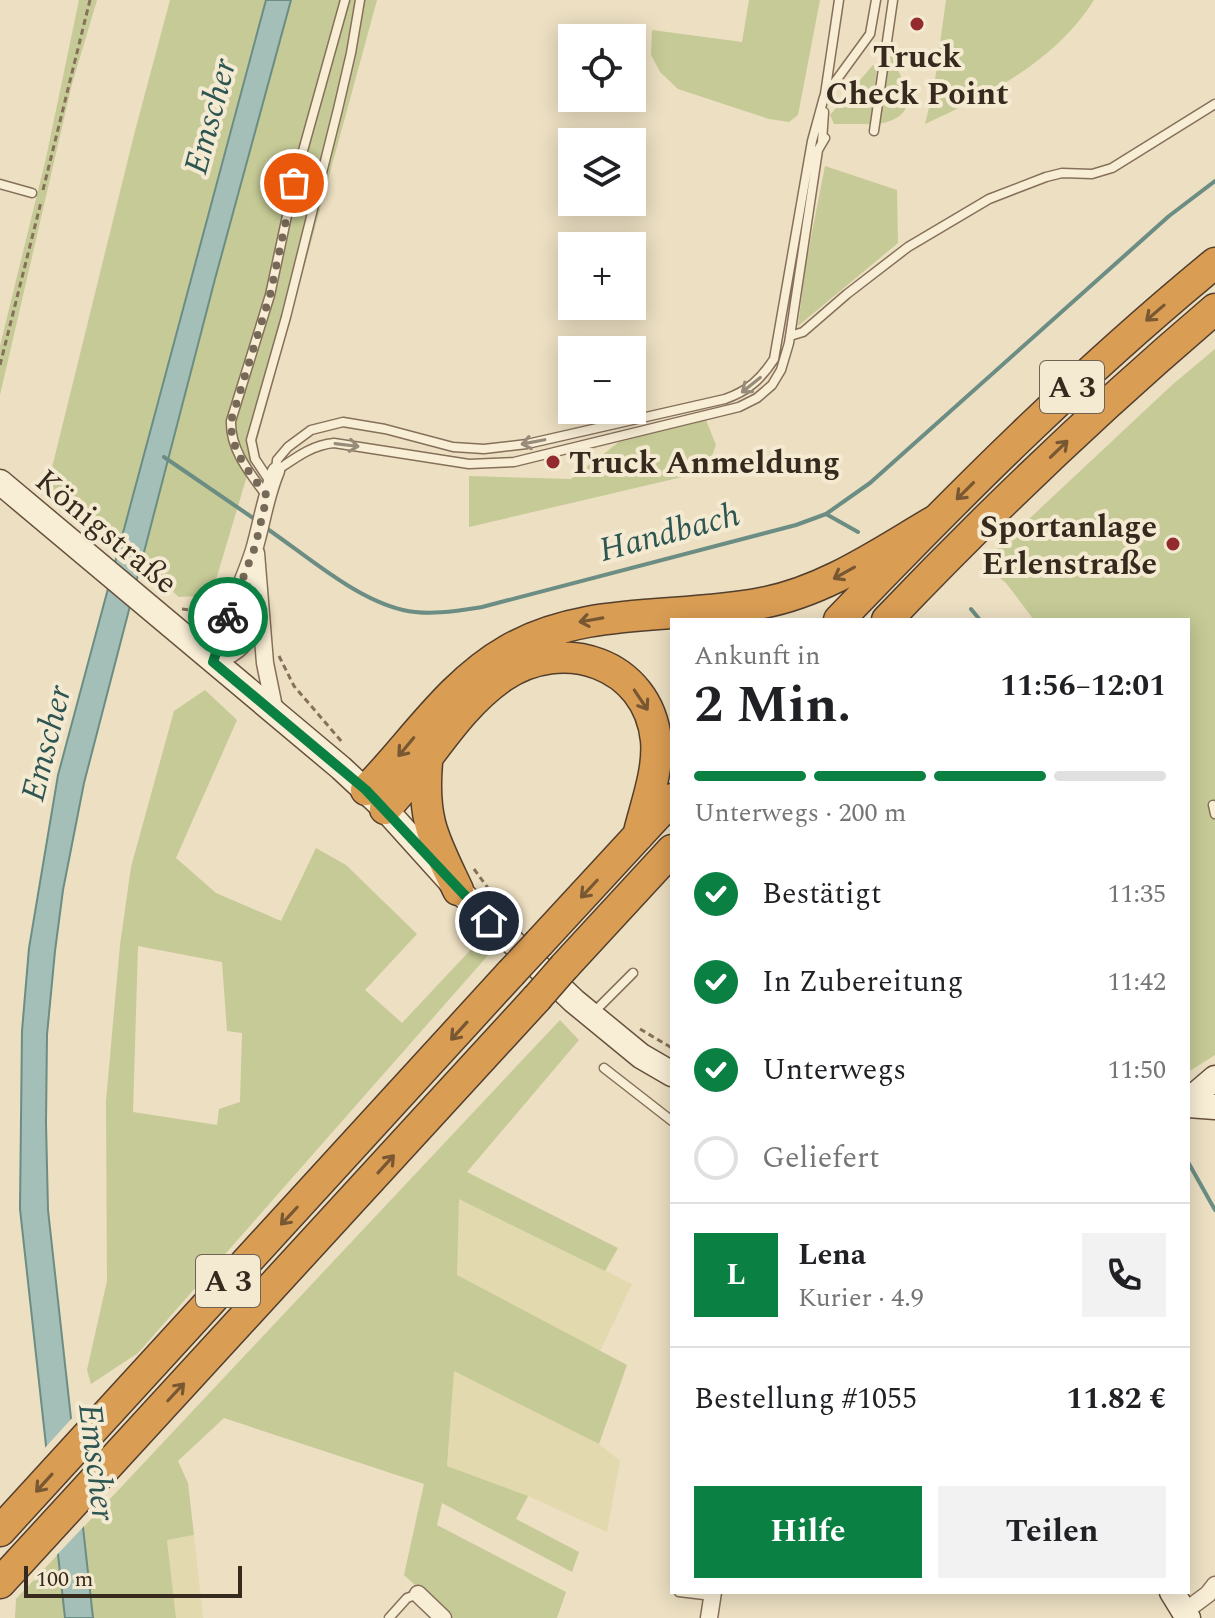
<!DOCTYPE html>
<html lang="de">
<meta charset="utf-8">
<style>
:root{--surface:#fff;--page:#f2f2f2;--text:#202124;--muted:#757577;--line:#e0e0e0;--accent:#0b8043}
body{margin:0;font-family:Spectral,serif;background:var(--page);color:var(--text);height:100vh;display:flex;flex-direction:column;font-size:30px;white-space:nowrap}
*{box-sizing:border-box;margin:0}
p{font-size:26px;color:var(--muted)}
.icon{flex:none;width:44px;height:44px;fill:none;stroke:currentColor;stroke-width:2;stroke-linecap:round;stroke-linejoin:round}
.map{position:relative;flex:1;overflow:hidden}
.drawer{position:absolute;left:670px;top:618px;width:520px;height:976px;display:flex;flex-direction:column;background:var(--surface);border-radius:0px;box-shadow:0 4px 20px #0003}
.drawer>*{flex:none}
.fabs{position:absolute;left:558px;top:24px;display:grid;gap:16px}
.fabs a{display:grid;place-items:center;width:88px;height:88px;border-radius:0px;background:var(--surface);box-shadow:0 4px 20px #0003;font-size:40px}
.scale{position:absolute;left:24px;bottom:20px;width:218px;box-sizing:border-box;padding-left:8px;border:4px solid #36291d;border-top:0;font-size:22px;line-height:28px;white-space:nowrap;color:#36291d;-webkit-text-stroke:6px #f4e9d1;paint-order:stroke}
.pin{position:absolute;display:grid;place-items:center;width:68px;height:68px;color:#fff;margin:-34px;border:4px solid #fff;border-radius:50%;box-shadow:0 2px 8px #0007}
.courier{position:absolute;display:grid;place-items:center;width:80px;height:80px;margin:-40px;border:6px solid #0b8043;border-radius:50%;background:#fff;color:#222;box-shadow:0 2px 10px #0007}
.overview em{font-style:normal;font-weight:700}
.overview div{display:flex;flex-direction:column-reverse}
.overview{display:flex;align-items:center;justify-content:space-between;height:136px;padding:0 24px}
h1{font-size:52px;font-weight:700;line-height:60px}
.bar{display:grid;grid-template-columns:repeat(4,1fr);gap:12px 8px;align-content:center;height:96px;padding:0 24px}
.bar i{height:10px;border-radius:6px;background:var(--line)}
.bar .selected{background:var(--accent)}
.bar p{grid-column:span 4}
.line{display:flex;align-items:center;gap:20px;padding:0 24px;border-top:2px solid var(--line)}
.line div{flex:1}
.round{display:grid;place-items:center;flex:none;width:84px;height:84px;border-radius:0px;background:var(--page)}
ol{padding:0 24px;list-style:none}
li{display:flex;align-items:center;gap:24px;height:88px}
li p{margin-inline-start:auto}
li .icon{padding:8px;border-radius:50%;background:var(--accent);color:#fff;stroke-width:4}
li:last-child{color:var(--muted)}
li i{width:44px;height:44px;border:4px solid var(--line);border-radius:50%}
.cta{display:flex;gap:16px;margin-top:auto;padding:16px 24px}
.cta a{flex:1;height:92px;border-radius:0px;background:var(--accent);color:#fff;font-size:32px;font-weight:700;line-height:92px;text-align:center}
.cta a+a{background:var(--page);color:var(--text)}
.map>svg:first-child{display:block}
</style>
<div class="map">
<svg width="1215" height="1618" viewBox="0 0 1215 1618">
<rect width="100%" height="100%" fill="#ecdfc2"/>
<path fill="#e2d9af" d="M459 1198 632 1284 600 1351 456 1275Z
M454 1371 599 1444 620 1461 607 1532 528 1496 447 1466Z
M194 1535 203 1618H176L167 1540Z"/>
<path fill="#c5ca96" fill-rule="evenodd" d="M79 0H97L72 84 0 395V346L46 158Z
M170 0H377L252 459 215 583 200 596 179 597 109 536 47 488 135 131Z
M749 0H820L798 115 789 122 769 119 678 89 660 72 651 55 652 30 742 42Z
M946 0H1094C1056 61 988 95 925 124L934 87Z
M889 49C901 81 928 114 879 124Z
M873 65 877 69 870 124H834L830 115Z
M825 166 897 190 898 243 798 326 806 263Z
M1215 349V1055L1188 1072V620H1034L1006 583 982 563 1172 385Z
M706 420 716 445 711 458 695 474 469 527V476L571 479 619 442Z
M205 690 237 720 176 858 216 893 281 921 316 848 346 865 417 934 365 990 402 1023 477 943 490 953 138 1353 91 1384 87 1370 107 1281 106 1101 120 945 131 867 174 711ZM138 946 222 962 227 1031 242 1033 240 1102 219 1109 217 1125 133 1112Z
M560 1020 579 1040 467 1172 618 1248 605 1271 459 1199 457 1275 627 1365 599 1444 454 1371 447 1466 528 1496 516 1519 579 1552 572 1572 442 1503 437 1525 566 1592 557 1618H452L404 1575 424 1484 224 1418 178 1461 188 1483 194 1535 167 1540 176 1618H15L16 1599Z"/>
<path fill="#a4bfb7" stroke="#6b8d84" stroke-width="2" d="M266 0H291L215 279 84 783 63 890 55 951 47 1035 46 1123 48 1210 93 1618H65L20 1209 22 1031 29 948 58 775Z"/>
<path fill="#ecdfc2" d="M74 1416 87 1523 54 1558 42 1451Z"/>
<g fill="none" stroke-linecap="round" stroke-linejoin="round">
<path stroke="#6b8d84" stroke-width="4" d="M164 457 256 520
M826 514 858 532
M266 528C306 555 355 599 403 610 428 616 457 611 482 607L796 525 826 514 870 483 1169 216 1215 181
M971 609 980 620
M1188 1162 1215 1210"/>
<g stroke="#86705a" stroke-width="11">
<path id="lane" d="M825 94 839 0
M874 131 893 0
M822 142 824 112
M0 184 32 193
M790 336 803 332 847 294 908 247 989 199 1046 177 1062 173 1092 174 1112 168 1215 104
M276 471 277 460 288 447 311 430 343 422 385 429 453 447 484 449 527 444 725 399C748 391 761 379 774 359L812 141 824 97 870 34 876 0
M276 471C294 459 311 445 334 443L469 464 514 462 739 407 757 398 772 385 781 370 789 343 818 150 825 138
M271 483 255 459 251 440 286 317 338 109 351 53 360 0
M266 495C250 473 230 450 231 421L270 295 294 183 345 0
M1213 805 1215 814
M593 1013 633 973
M604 1068 672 1121
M679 1592 712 1596
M389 1618 407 1598 418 1594"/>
</g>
<g stroke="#86705a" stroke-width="19">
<path id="street" d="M256 553 265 663 275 712
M213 662C222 623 242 588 254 550 262 523 265 497 276 471
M213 662C242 652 248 643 255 613
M418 1594 443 1618
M1184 1612 1208 1594 1215 1585
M709 1618 713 1592"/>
</g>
<g stroke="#67513d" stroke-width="27">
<path id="secondary" d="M0 482 341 768 385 809 458 890 574 1001 641 1056 672 1074
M1188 1101 1215 1078
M1188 1105 1215 1107
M1172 1592 1188 1618"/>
</g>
<g stroke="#533f2e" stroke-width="33">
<path id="highway" d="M839 620C959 495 1081 373 1215 263
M887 620C991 511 1100 407 1215 309
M427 762C422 821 434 839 458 890
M366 790C412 743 450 683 508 650 586 605 676 620 762 603 826 591 881 552 936 520
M385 809C426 767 454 710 502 677 562 635 648 663 656 740 659 771 645 806 638 836
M539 943 672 799
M564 967 672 850
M0 1531 511 973
M0 1583 537 998"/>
</g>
<path stroke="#86705a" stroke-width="3" stroke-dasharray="6 4" stroke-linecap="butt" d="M43 190 90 0
M0 365 41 202
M182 609 200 611 209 621
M279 656 294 686 342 742
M474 869 493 895
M640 1029 672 1048"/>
<use href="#lane" stroke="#f8edd5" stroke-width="8"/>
<use href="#street" stroke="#f8edd5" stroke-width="16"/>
<use href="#secondary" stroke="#f8edd5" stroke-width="24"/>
<use href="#highway" stroke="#da9d54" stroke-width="30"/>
<g stroke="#533f2e" stroke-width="33" stroke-linecap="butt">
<path id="highway-bridge" d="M511 973 539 943
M537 998 564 967"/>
</g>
<use href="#highway-bridge" stroke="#da9d54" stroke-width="30"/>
</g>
<defs><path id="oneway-shaft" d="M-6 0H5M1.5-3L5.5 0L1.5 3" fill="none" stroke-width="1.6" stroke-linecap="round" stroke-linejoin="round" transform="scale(2)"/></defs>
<g stroke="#785733">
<use href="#oneway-shaft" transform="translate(1155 313) rotate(139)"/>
<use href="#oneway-shaft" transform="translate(1059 449) rotate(-44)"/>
<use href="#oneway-shaft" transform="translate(965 491) rotate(135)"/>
<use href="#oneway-shaft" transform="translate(844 573) rotate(151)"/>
<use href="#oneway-shaft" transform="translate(591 620) rotate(170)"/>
<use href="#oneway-shaft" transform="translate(641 700) rotate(56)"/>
<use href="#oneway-shaft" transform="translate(406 747) rotate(130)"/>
<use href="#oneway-shaft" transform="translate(589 889) rotate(133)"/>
<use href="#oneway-shaft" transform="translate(459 1031) rotate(132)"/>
<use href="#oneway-shaft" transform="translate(386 1164) rotate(-48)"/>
<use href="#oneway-shaft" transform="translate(289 1216) rotate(133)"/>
<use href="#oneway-shaft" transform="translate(176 1392) rotate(-47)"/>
<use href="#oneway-shaft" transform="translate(44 1483) rotate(132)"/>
</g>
<g stroke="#978b79">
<use href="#oneway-shaft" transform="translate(751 385) rotate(141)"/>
<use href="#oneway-shaft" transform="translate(533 442) rotate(169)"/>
<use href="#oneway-shaft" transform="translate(347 445) rotate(7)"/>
</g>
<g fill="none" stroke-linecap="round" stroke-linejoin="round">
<path stroke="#766957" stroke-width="8" stroke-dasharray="0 14.4" d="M228 617 255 547 267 496C250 473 230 451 231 421L270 295 294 183"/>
<path stroke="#0b8043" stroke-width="10" d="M228 617 213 662 366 790 489 921"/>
</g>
<g fill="#932b2e" stroke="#f4e9d1" stroke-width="3">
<circle cx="917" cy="24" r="8"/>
<circle cx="553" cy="462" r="8"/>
<circle cx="1173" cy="544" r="8"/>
</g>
<g text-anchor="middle" stroke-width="8" stroke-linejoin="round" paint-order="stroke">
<g fill="#f4e9d1" stroke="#6f6353" stroke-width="2">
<rect x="1040" y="361" width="64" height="52" rx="6"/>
<rect x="196" y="1255" width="64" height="52" rx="6"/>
</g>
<g font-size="30" font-weight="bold" fill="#36291d">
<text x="1072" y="397">A 3</text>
<text x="228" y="1291">A 3</text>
</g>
<g font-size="32" font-weight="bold" fill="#36291d" stroke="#f4e9d1">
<text x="917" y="67">Truck<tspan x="917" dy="37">Check Point</tspan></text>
<text x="569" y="473" text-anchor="start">Truck Anmeldung</text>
<text x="1157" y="537" text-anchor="end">Sportanlage<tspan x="1157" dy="37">Erlenstraße</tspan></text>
</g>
<g font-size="32" fill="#36291d" stroke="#f4e9d1">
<text transform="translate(107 531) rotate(40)" y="11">Königstraße</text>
</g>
<g font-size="34" font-style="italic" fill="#2d5552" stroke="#f4e9d1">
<text transform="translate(209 116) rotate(-75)" y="12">Emscher</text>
<text transform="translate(669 531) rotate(-15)" y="12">Handbach</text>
<text transform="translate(45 743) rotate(-76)" y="12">Emscher</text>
<text transform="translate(98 1462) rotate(83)" y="12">Emscher</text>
</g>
</g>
</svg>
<div class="fabs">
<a><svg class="icon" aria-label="locate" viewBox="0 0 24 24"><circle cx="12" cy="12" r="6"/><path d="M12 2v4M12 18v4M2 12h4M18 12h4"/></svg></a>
<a><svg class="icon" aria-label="layers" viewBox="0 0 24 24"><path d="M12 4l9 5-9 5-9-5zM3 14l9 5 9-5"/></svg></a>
<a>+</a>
<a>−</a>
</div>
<div class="scale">100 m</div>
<div class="pin" style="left:294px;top:183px;background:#ea580c"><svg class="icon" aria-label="bag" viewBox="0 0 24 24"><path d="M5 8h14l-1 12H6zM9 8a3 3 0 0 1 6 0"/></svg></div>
<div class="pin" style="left:489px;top:921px;background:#1f2937"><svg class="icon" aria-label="home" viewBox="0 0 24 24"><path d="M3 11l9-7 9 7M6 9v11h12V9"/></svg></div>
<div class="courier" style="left:228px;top:617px"><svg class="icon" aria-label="bike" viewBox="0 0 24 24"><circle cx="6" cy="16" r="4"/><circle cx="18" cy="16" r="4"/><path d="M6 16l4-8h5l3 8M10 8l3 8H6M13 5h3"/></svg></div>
<section class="drawer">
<div class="overview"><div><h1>2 Min.</h1><p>Ankunft in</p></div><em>11:56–12:01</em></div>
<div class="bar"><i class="selected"></i><i class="selected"></i><i class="selected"></i><i></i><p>Unterwegs · 200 m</p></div>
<ol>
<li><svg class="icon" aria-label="check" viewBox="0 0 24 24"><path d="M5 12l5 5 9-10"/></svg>Bestätigt<p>11:35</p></li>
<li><svg class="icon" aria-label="check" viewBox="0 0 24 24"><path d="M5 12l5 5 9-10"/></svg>In Zubereitung<p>11:42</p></li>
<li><svg class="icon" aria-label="check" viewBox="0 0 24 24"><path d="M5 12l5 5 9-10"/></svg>Unterwegs<p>11:50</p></li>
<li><i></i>Geliefert</li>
</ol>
<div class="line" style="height:144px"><b class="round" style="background:var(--accent);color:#fff">L</b><div><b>Lena</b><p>Kurier · 4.9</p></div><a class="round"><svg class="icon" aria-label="phone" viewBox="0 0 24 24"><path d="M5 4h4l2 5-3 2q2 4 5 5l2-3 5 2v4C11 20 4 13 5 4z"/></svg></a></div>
<div class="line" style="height:104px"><div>Bestellung #1055</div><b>11.82 €</b></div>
<div class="cta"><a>Hilfe</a><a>Teilen</a></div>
</section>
</div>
